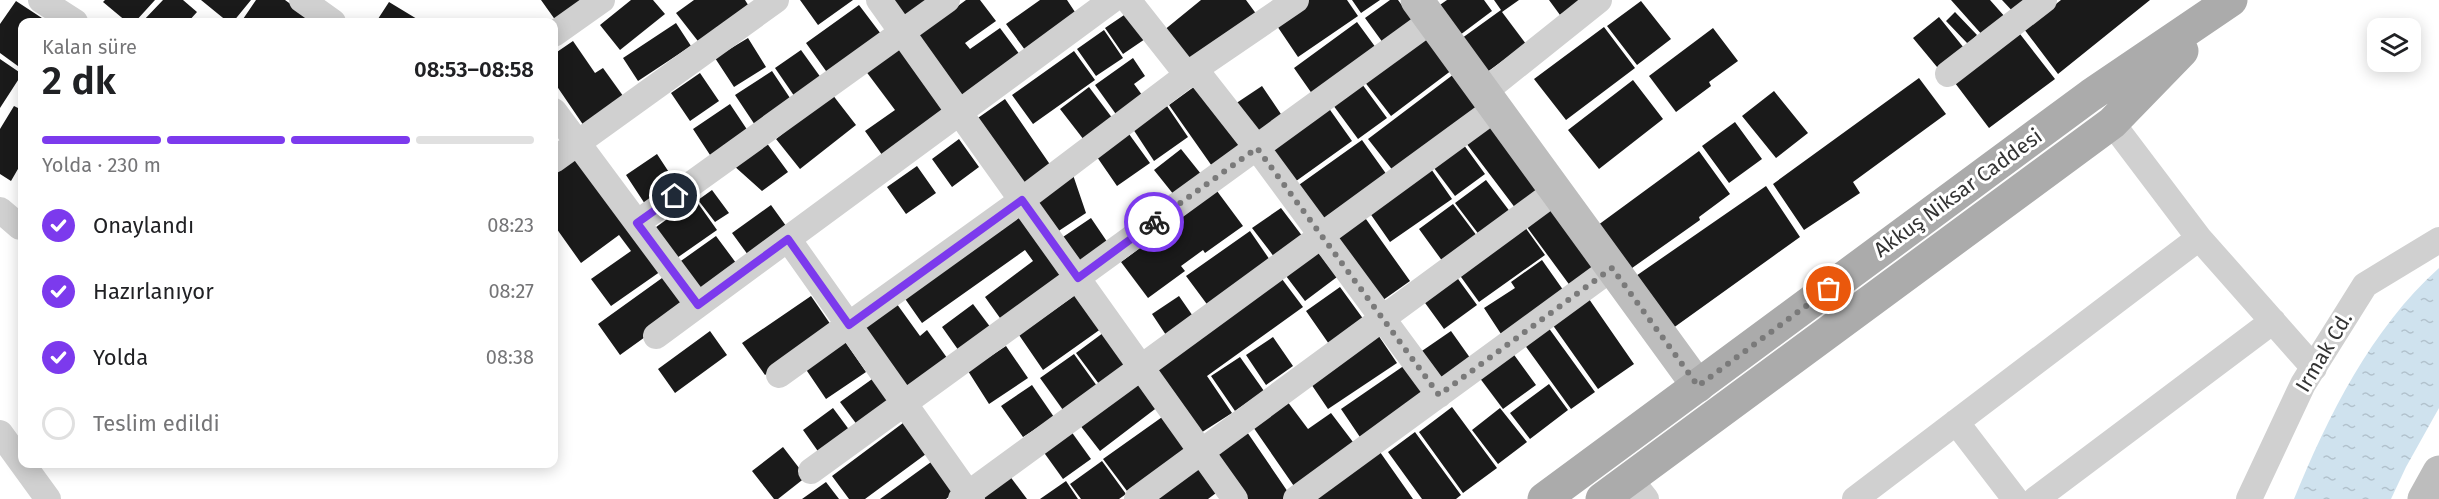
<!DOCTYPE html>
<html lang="tr">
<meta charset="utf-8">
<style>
:root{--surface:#fff;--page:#f2f2f2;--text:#202124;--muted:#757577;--line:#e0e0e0;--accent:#7c3aed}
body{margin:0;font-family:"Fira Sans",sans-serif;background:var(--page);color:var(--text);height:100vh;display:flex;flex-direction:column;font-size:22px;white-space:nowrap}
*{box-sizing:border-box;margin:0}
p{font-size:20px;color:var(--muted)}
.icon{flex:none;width:33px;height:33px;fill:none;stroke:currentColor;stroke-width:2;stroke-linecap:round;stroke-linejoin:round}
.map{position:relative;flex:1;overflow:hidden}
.panel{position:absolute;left:18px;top:18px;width:540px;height:450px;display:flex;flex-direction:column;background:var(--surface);border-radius:12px;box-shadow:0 3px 15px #0003}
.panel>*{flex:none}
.buttons{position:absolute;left:2367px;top:18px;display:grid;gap:12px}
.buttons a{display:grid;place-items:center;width:54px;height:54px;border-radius:12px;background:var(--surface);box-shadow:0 3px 15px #0003;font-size:30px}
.pin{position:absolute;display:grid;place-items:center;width:51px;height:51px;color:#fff;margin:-26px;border:3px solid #fff;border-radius:50%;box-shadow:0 2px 6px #0007}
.courier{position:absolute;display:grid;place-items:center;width:60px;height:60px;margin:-30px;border:4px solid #7c3aed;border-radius:50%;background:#fff;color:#222;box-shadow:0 2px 8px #0007}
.head em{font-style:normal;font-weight:600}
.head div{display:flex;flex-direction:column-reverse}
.head{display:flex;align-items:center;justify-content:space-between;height:102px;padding:0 24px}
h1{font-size:39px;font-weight:600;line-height:45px}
.bar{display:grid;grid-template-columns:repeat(4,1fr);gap:9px 6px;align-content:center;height:72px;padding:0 24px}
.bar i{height:8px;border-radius:4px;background:var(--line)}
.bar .active{background:var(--accent)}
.bar p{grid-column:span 4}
ol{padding:0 24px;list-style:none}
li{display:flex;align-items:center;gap:18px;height:66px}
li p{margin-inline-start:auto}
li .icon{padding:6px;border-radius:50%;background:var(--accent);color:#fff;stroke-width:4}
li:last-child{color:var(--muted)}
li i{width:33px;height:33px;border:3px solid var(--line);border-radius:50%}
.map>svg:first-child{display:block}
</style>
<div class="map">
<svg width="2439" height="499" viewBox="0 0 2439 499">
<defs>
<pattern id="water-ripples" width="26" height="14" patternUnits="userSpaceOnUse" patternTransform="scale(1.5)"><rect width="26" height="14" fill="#cfe2ee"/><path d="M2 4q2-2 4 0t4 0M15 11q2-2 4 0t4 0" fill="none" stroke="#b2c2cd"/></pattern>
</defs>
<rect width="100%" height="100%" fill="#fff"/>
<path fill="url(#water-ripples)" d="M2439 268V408L2406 467 2391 499H2294C2328 416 2371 329 2439 268Z"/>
<path fill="#1a1a1a" d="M105 0H155L135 22H127L103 2Z
M163 0H183L197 12 188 22H142Z
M201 0H251L233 22H228Z
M256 0H285L307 16 303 22H241Z
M541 0H586L556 21Z
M631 0H653L665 14 620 50 600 25Z
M694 0H745L750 8 701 45 676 13Z
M800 0H853L818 25Z
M887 0H927L903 23Z
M966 0H980L996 21 965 43 970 49 1000 28 1023 59 960 104 913 39Z
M1040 0H1067L1079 18 1028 54 1006 24Z
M1201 0H1246L1257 15 1188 64 1163 31Z
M1309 0H1347L1358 16 1298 57 1275 23Z
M1352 0H1380L1361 13Z
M1390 0H1398L1416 25 1386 47 1365 18Z
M1447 0H1484L1492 11 1456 38 1434 9Z
M1494 0H1519L1502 12 1526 44 1483 75 1458 41 1501 10Z
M1549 0H1581L1560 15Z
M1951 0H1990L2006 18 1984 37Z
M2002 0H2034L2017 16Z
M2061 0H2150L2058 74 2024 29Z
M16 1 48 22H22V69L0 53V24Z
M1641 1 1671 39 1637 65 1607 26Z
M389 2 422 22H376Z
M859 5 884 38 831 78 806 43Z
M1130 11 1148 37 1123 54 1105 28Z
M1955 12 1977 35 1968 44 1946 21Z
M1939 17 1968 53 1942 73 1913 38Z
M1357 22 1379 52 1315 98 1294 68Z
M676 23 691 46 638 81 623 58Z
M1604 27 1635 68 1566 120 1534 79Z
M1713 28 1738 61 1709 82 1711 86 1676 112 1649 76Z
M1104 30 1123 58 1096 76 1077 49Z
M2020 34 2055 79 1989 128 1955 83Z
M1427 36 1452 70 1391 116 1364 81Z
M748 38 766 67 734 87 715 58Z
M573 41 595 73 603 68 626 100 586 129 554 82V54Z
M898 44 950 113 885 159 865 131 895 110 865 70Z
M801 50 824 82 797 100 775 68Z
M1074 51 1095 80 1033 124 1012 95Z
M1133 58 1145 76 1134 84 1145 99 1118 117 1095 85Z
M0 59 22 74 0 108Z
M772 71 794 104 757 128 735 95Z
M700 73 719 101 690 121 671 93Z
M1454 74 1480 109 1394 172 1368 139Z
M1919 78 1946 114 1853 182 1860 193 1804 230 1773 184Z
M1633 80 1663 119 1599 169 1568 130Z
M1202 81 1247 145 1214 169 1169 105Z
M1362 84 1387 118 1358 139 1333 105Z
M1262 86 1285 120 1255 140 1232 106Z
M1089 87 1113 119 1084 140 1060 109Z
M1774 91 1808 133 1776 158 1742 116Z
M832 94 856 125 800 169 776 139Z
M1005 99 1051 166 1022 187 975 120Z
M730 104 750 134 712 158 693 129Z
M14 106 22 110V162L11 181 0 174V129Z
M1167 106 1188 137 1154 161 1133 129Z
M1328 107 1352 141 1292 184 1267 151Z
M1493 118 1545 188 1516 209 1463 139Z
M1735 122 1762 159 1729 183 1702 146Z
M1129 134 1150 163 1117 186 1097 157Z
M959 139 979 167 952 187 932 159Z
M1362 140 1387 175 1320 221 1296 187Z
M1461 141 1485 174 1455 196 1431 164Z
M766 142 788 172 762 191 733 165Z
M577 149 664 269 611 306 591 279 631 251 619 235 581 263 554 225V167Z
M1181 149 1205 179 1178 200 1154 170Z
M1699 151 1730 194 1699 217 1700 220 1625 273 1594 228Z
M657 154 676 183 645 204 626 175Z
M917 166 936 193 906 214 887 187Z
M1429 166 1452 199 1390 242 1367 209Z
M1072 172 1086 213 1054 234 1030 200Z
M1486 180 1511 213 1480 236 1455 203Z
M1766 186 1800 237 1669 331 1633 278Z
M712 190 729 213 715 222 698 200Z
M1217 191 1243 226 1205 253 1203 250 1181 266 1185 271 1148 298 1121 262Z
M695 199 717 230 674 260 652 230Z
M1556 200 1602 265 1571 287 1524 223Z
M1453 204 1477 236 1443 262 1419 229Z
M771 205 789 230 751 259 732 233Z
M1281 208 1303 237 1275 258 1252 228Z
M1016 211 1067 280 1005 325 985 297 1033 261 1025 250 922 323 901 293Z
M1361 212 1410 281 1376 305 1327 236Z
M1091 218 1110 246 1078 267 1060 239Z
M1522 223 1545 255 1479 302 1456 270Z
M1250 231 1272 263 1209 307 1186 276Z
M716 236 739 267 701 295 678 263Z
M1315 248 1337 277 1305 301 1283 272Z
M1542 260 1566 294 1503 337 1484 308 1515 288 1511 282Z
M1453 272 1477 305 1444 329 1420 296Z
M669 273 691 304 620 355 598 324Z
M1279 275 1303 307 1207 376 1232 413 1196 436 1151 368Z
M1340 287 1364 320 1329 344 1306 311Z
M1081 291 1105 326 1043 370 1019 335Z
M811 296 833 328 765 375 742 343Z
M1179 296 1197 322 1170 341 1152 314Z
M1589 299 1634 364 1598 389 1552 324Z
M894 300 920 336 927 330 950 362 905 395 856 326Z
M973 304 991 328 959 351 942 327Z
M1548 327 1595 392 1571 409 1524 344Z
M1107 330 1130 361 1099 384 1076 353Z
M710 331 727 355 675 393 658 369Z
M1451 331 1473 362 1441 384 1419 353Z
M1376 332 1397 363 1328 409 1307 378Z
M840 334 866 372 826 399 805 368Z
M1273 337 1293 366 1266 385 1246 355Z
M1006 346 1028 378 989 404 968 371Z
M1512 352 1536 385 1503 409 1479 377Z
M1074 354 1097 386 1063 410 1040 378Z
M1240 357 1264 391 1235 411 1211 376Z
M1405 365 1428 399 1364 443 1341 409Z
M1136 375 1159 406 1100 451 1076 420Z
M875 377 896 405 861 430 840 402Z
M1549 384 1568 410 1530 439 1510 413Z
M1032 385 1054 417 1023 437 1001 406Z
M1287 401 1308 429 1331 413 1356 446 1296 489 1251 424Z
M1452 407 1497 468 1463 493 1419 432Z
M833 408 853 435 822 457 803 430Z
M1500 408 1527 442 1498 464 1472 430Z
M1165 415 1188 447 1127 491 1103 459Z
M903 423 926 454 865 499H849L832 476Z
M1068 427 1091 459 1063 479 1040 447Z
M1245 429 1290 495 1284 499H1244L1212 451Z
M1415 432 1461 495 1456 499H1422L1388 452Z
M783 447 806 477 778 499H774L752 471Z
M1380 452 1413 499H1315Z
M1102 461 1126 494 1119 499H1081L1070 484Z
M931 462 954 493 946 499H880Z
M1195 464 1216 493 1208 499H1145Z
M1006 471 1027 499H981Z
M1066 481 1078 499H1040Z
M826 482 839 499H802Z"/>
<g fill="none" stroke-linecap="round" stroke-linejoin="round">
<path stroke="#d0d0d0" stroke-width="26" d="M41 0 75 22
M302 0 333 22
M879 0 1235 499
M1128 0 1188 76
M554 34 602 0
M1195 69 1257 148 1439 395
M1948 74 2044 0
M1484 92 1599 0
M554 111 698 305
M2112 123 2199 238 2314 368
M554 160 776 0
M0 210 20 227
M637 223 947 0
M788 239 972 499
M656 336 1112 0
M779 375 1022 200 1195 69 1296 0
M1956 422 2015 499
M0 433 48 499
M811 471 1432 20
M1630 479 1646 499
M961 499 1496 108
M1137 499 1556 191
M1296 499 1612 268
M1855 499 2199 238
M2036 499 2273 321
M2249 499 2303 384 2365 285 2439 240"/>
<path stroke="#bdbdbd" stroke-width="33" d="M1417 0 1698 386
M2424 499 2439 472"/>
<path stroke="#ababab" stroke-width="33" d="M1544 499 2091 95 2231 0
M1602 499 2112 123 2182 51"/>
</g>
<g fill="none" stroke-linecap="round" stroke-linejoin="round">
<path stroke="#7a7a7a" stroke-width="6" stroke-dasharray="0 10.8" d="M1154 222 1257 148 1439 395 1612 268 1698 386 1829 289"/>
<path stroke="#7c3aed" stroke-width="8" d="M675 196 637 223 698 305 788 239 849 325 1022 200 1078 278 1154 222"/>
</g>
<g text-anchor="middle" stroke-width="6" stroke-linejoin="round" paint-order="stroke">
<g font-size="21" fill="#333" stroke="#fff">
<text transform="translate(1958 193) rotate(-36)" y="7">Akkuş Niksar Caddesi</text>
<text transform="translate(2324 352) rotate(-59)" y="7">Irmak Cd.</text>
</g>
</g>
</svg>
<div class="buttons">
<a><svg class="icon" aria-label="layers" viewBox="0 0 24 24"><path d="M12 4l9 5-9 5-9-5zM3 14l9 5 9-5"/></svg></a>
</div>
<div class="pin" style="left:1829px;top:289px;background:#ea580c"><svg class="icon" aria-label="bag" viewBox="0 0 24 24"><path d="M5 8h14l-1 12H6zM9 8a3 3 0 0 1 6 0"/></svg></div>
<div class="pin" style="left:675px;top:196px;background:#1f2937"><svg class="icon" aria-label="home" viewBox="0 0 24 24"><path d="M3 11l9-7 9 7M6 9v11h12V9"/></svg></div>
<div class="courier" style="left:1154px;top:222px"><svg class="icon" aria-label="bike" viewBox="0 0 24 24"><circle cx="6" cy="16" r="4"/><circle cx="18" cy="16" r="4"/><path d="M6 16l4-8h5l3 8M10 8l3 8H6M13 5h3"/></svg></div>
<section class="panel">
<div class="head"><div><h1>2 dk</h1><p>Kalan süre</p></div><em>08:53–08:58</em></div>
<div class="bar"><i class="active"></i><i class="active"></i><i class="active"></i><i></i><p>Yolda · 230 m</p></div>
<ol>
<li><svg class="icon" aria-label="check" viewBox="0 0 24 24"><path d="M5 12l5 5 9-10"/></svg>Onaylandı<p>08:23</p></li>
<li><svg class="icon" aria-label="check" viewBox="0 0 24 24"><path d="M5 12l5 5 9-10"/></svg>Hazırlanıyor<p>08:27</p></li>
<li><svg class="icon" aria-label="check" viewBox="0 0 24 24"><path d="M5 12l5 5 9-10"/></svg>Yolda<p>08:38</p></li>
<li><i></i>Teslim edildi</li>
</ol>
</section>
</div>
